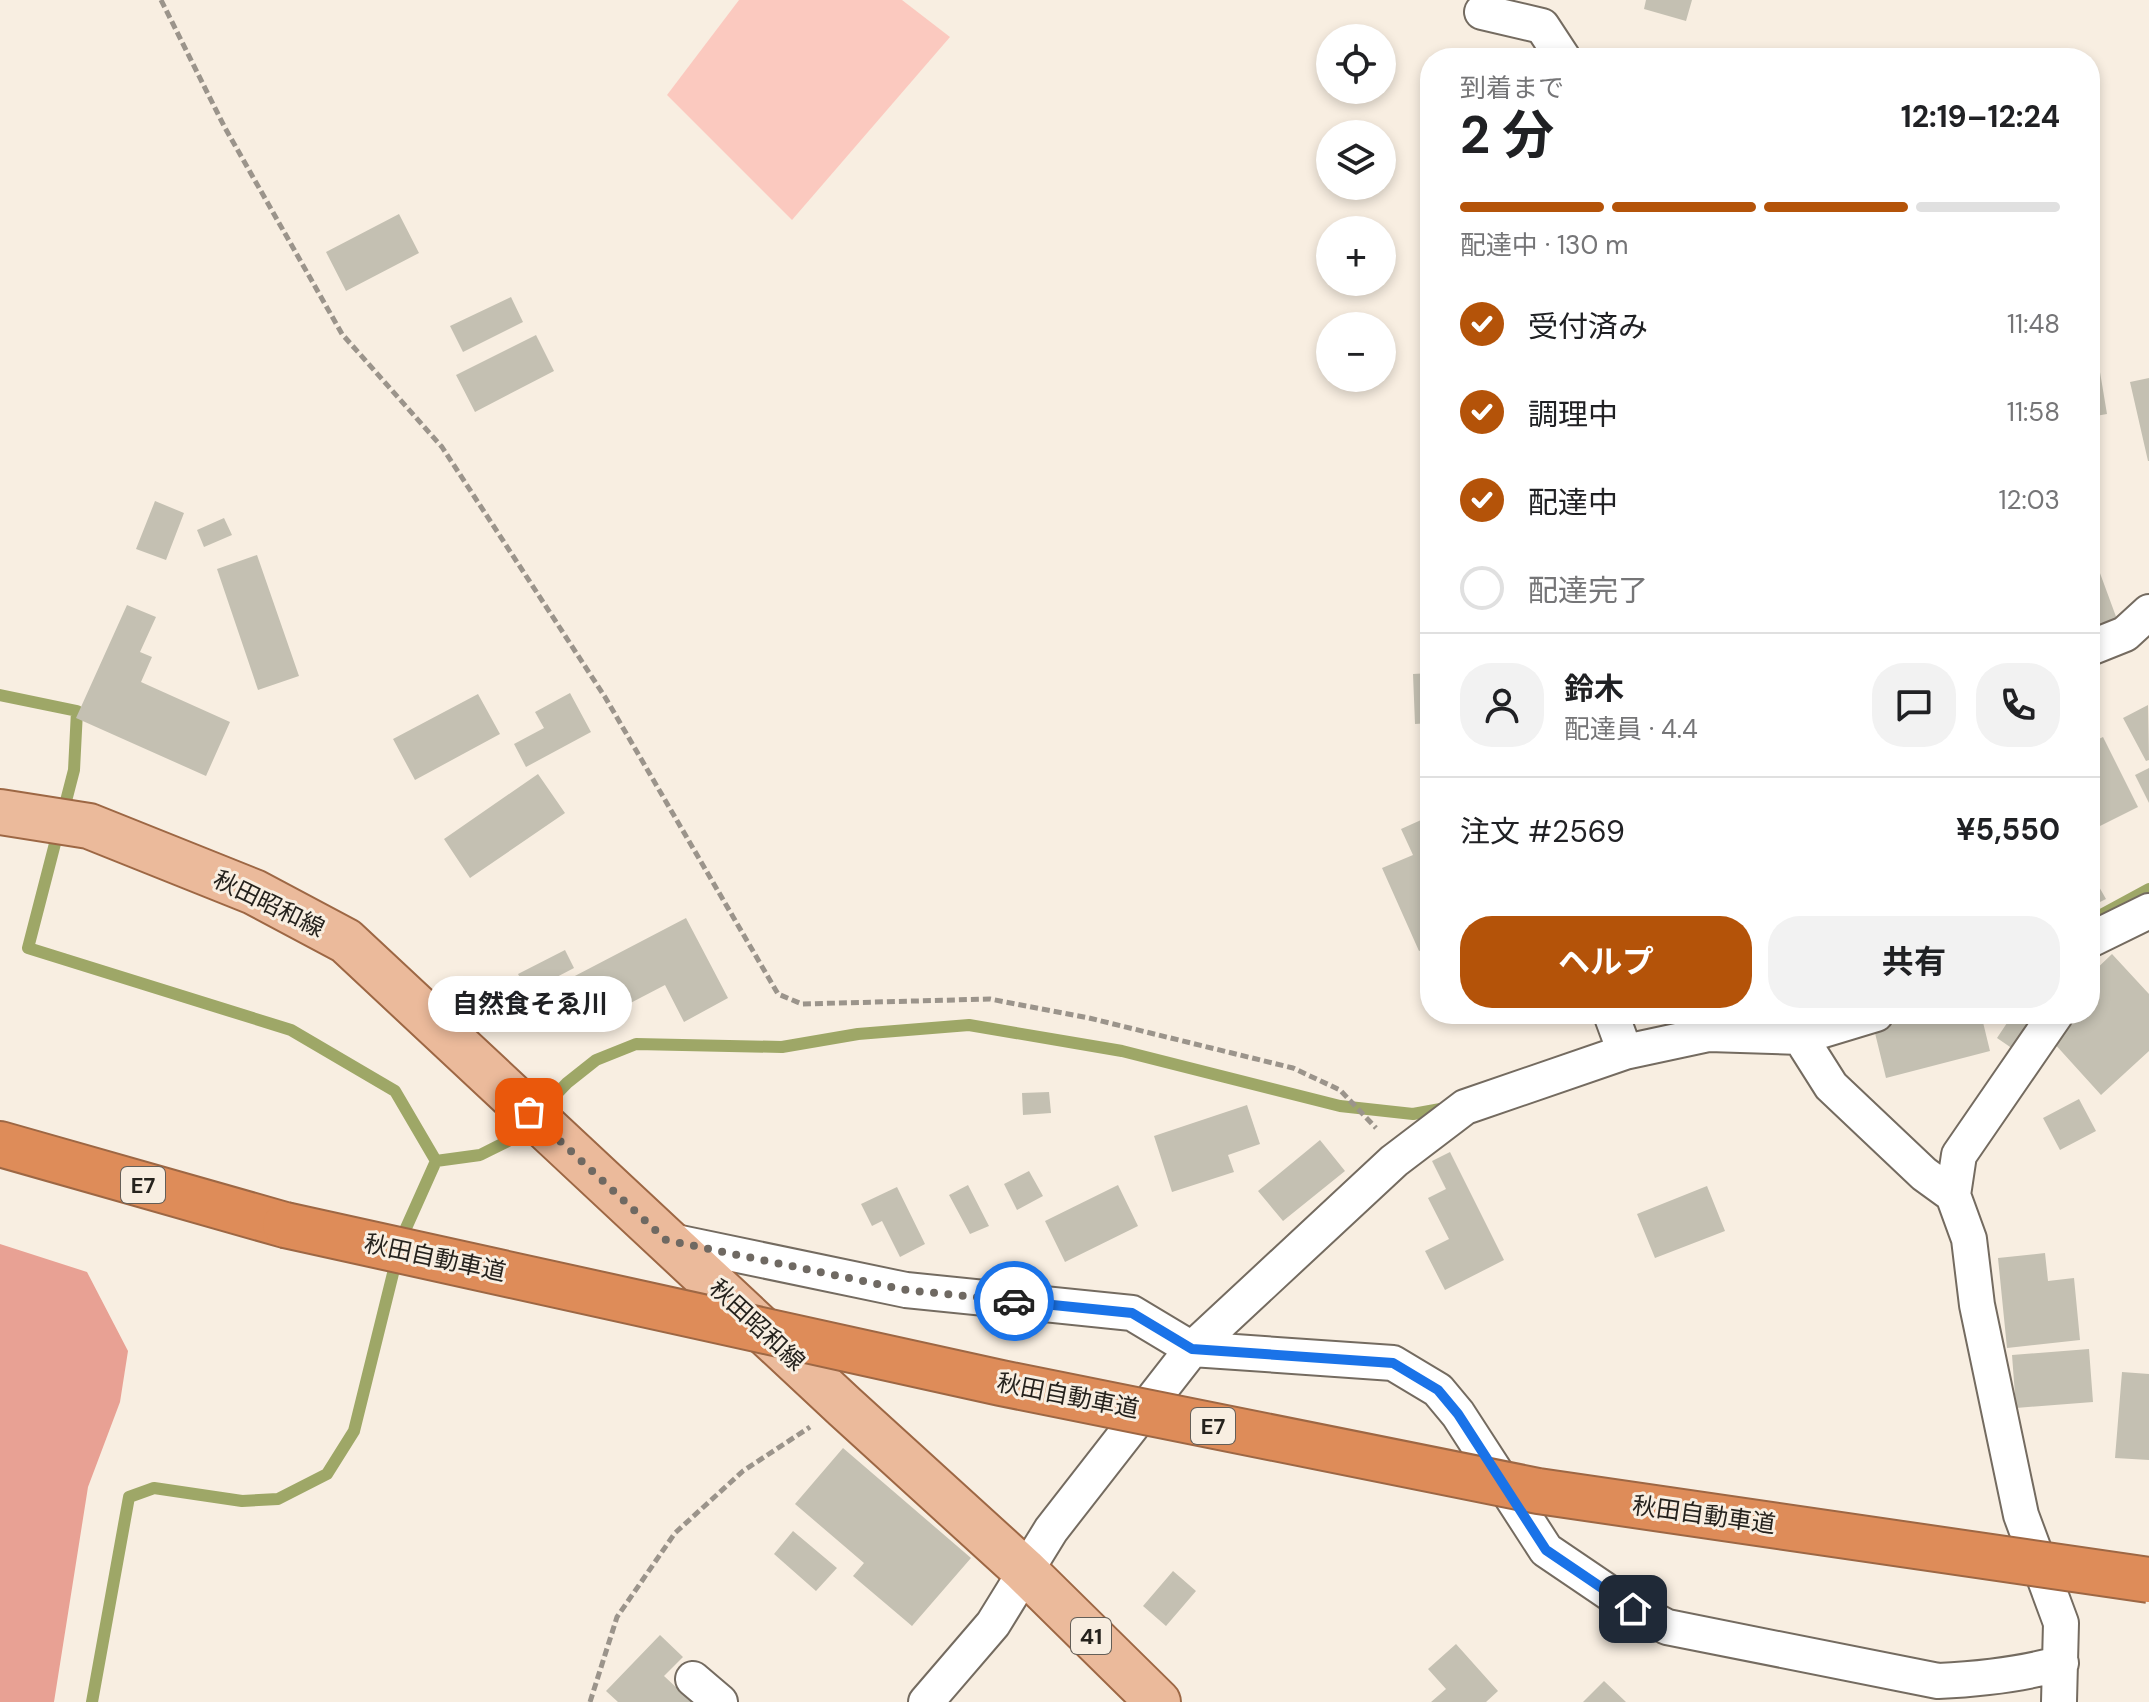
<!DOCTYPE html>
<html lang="ja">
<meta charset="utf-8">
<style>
:root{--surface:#fff;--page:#f2f2f2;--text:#202124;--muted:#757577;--line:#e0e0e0;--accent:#b45309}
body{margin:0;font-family:"DM Sans","Noto Sans JP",sans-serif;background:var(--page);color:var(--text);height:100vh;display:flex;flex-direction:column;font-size:30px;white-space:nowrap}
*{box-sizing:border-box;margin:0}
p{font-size:26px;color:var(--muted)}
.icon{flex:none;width:44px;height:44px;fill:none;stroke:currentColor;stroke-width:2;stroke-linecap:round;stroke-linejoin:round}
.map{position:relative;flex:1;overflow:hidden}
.panel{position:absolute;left:1420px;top:48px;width:680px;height:976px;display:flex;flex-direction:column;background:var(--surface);border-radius:32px;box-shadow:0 4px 12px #0003}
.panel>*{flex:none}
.tools{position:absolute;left:1316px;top:24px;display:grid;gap:16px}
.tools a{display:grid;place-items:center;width:80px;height:80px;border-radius:50%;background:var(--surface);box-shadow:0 4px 12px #0003;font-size:40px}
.pin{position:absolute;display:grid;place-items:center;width:68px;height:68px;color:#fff;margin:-34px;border-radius:16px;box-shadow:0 4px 12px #0006}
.courier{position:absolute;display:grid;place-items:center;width:80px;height:80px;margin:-40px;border:6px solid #1a73e8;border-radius:50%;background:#fff;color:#222;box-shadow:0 2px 10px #0007}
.bubble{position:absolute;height:56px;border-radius:28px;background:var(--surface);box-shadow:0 4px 12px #0003;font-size:26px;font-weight:700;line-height:56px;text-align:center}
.headline em{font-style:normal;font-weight:700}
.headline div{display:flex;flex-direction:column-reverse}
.headline{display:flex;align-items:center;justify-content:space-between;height:136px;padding:0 40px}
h1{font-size:52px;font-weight:700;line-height:60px}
.bar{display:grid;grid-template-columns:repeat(4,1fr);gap:12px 8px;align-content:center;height:96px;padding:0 40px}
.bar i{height:10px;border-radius:6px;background:var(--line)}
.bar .current{background:var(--accent)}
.bar p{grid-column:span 4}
.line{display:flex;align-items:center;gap:20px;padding:0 40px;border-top:2px solid var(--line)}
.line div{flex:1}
.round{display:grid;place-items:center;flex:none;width:84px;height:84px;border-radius:32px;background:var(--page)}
ol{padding:0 40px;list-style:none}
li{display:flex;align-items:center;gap:24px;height:88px}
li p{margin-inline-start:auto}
li .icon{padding:8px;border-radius:50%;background:var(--accent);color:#fff;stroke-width:4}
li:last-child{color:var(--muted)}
li i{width:44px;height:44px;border:4px solid var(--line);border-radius:50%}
.button{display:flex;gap:16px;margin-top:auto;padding:16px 40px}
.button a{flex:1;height:92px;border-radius:32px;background:var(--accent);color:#fff;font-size:32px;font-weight:700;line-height:92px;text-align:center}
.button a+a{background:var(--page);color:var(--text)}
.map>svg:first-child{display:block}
</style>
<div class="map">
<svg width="2149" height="1702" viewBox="0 0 2149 1702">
<rect width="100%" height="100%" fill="#f8eee1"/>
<path fill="#fbc9bf" d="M739 0H902L950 37 792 220 667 95Z"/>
<path fill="#e8a194" d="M0 1244 87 1272 128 1351 120 1402 88 1487 54 1702H0Z"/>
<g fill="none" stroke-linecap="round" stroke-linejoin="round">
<path stroke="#9ea767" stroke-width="12" d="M0 695 77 711 74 770 28 948 291 1030 395 1091 436 1161 402 1237 354 1431 327 1474 278 1499 242 1501 154 1488 129 1497 92 1702
M2090 921 2149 889
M1705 1019 1745 1014
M436 1161 480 1155 514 1138 567 1083 596 1060 636 1044 782 1047 858 1034 969 1025 1122 1051 1340 1106 1413 1114 1446 1108"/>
</g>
<path fill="#c4c0b2" d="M1646 0H1692L1686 21 1644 9Z
M399 214 419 253 346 291 326 252Z
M511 297 523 322 463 352 450 326Z
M2092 324 2107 414 2090 417V325Z
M536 335 554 371 475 412 456 375Z
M2149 378V461H2148L2130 382Z
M155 501 184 513 166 560 136 549Z
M224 518 232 535 204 547 197 530Z
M2090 546 2118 622 2090 633Z
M257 555 299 676 258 690 217 569Z
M1422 599H1430V635H1423Z
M127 605 156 617 140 652 152 657 141 682 230 722 206 776 76 718Z
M1430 673V723L1415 724 1413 674Z
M570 693 591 732 526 767 514 744 544 728 535 712Z
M478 694 500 734 415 780 393 739Z
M2148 705 2149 760 2146 761 2123 718Z
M2103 737 2138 807 2090 831V743Z
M2149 768V803L2135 775Z
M538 774 565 813 470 878 444 839Z
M1430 816V947L1419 951 1382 868 1413 855 1401 829Z
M2090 871 2106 899 2090 907Z
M686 918 728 998 684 1022 665 985 594 1022 571 978Z
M565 950 574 968 528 992 518 974Z
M2112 954 2149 994V1051L2101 1095 2053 1042 2083 1014H2090V1007L2093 1005 2090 1001V975Z
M1931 1014H1981L1990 1051 1886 1078 1874 1029Z
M2013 1014 2032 1025 2016 1051 1997 1038Z
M1049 1092 1051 1113 1023 1115 1022 1093Z
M2079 1099 2096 1131 2060 1150 2043 1118Z
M1247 1105 1260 1144 1228 1155 1234 1172 1172 1192 1154 1136Z
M1320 1140 1345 1171 1283 1221 1258 1191Z
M1450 1152 1504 1260 1445 1290 1425 1251 1449 1239 1428 1198 1446 1189 1432 1161Z
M1029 1171 1043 1196 1017 1210 1004 1184Z
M968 1185 989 1226 970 1234 949 1195Z
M1118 1185 1138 1226 1065 1262 1045 1221Z
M1707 1186 1725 1231 1655 1258 1637 1214Z
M897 1187 925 1244 900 1257 882 1221 872 1226 861 1204Z
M2045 1253 2048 1281 2074 1278 2080 1340 2007 1348 1998 1258Z
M2089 1349 2093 1402 2016 1408 2012 1355Z
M2122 1372 2149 1374V1460L2115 1458Z
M843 1448 971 1558 912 1626 853 1576 864 1563 795 1504Z
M793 1531 837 1568 816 1591 774 1554Z
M1173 1571 1196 1591 1166 1626 1143 1606Z
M660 1635 683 1657 664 1676 692 1702H618L606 1691Z
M1456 1644 1498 1691 1486 1702H1431L1446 1689 1428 1669Z
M1604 1681 1626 1702H1583Z"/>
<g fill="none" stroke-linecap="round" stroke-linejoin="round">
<g stroke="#746b60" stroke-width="38">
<path id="street" d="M1482 12 1542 26 1563 58
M2090 648 2125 634 2149 612
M2090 940 2149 911
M1611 1014 1625 1052
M1800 1037 1831 1086 1924 1174 1953 1195 1969 1239 1977 1305 2021 1515 2061 1623 2059 1702
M1953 1195 1959 1155 2056 1014
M666 1240 906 1290 1132 1313 1192 1349 1393 1363 1438 1390 1458 1414 1546 1550 1633 1609 1667 1627 1938 1681C1980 1679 2021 1675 2061 1663
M693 1679 720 1702
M926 1702 993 1624 1051 1530 1192 1349 1394 1161 1465 1107 1625 1052 1709 1034 1800 1037 1876 1014"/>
</g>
<g stroke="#9d6744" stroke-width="48">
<path id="primary" d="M0 812 89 826 254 892 346 941 845 1407 1024 1570 1158 1702"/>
</g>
<g stroke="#9d6744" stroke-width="48">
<path id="highway" d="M0 1144 285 1225"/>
</g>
<path stroke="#9b948b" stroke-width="5" stroke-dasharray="8 4" stroke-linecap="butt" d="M161 0 224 126 342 334 442 447 605 697 778 994 802 1004 990 999 1089 1018 1293 1068 1340 1090 1376 1128
M590 1702 617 1617 675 1533 743 1471 810 1427"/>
<use href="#street" stroke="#fff" stroke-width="34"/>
<use href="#primary" stroke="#ebba9b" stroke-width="44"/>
<use href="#highway" stroke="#de8c59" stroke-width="44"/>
<g stroke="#9d6744" stroke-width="48" stroke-linecap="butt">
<path id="highway-bridge" d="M285 1225 1001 1383 1538 1491 2149 1580"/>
</g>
<use href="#highway-bridge" stroke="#de8c59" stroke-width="44"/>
</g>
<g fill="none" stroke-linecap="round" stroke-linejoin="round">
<path stroke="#6f6962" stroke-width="8" stroke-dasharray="0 14.4" d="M529 1112 666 1240 906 1290 1014 1301"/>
<path stroke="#1a73e8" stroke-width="10" d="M1014 1301 1132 1313 1192 1349 1393 1363 1438 1390 1458 1414 1546 1550 1633 1609"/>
</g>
<g text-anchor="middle" stroke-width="6" stroke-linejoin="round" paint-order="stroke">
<g fill="#f8eee1" stroke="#645f58" stroke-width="2">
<rect x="121" y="1167" width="44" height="36" rx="6"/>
<rect x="1191" y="1408" width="44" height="36" rx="6"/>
<rect x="1071" y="1618" width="40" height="36" rx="6"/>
</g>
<g font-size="22" font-weight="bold" fill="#25221d">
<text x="143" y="1193">E7</text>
<text x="1213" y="1434">E7</text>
<text x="1091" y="1644">41</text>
</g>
<g font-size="24" fill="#25221d" stroke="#f8eee1">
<text transform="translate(269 904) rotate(26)" y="8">秋田昭和線</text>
<text transform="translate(435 1258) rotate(12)" y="8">秋田自動車道</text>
<text transform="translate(757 1325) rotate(43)" y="8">秋田昭和線</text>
<text transform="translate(1068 1396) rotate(11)" y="8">秋田自動車道</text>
<text transform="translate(1704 1515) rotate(8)" y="8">秋田自動車道</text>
</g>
</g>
</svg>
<div class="tools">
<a><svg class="icon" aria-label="locate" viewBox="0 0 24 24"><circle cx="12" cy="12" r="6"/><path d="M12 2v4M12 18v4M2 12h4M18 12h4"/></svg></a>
<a><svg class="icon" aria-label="layers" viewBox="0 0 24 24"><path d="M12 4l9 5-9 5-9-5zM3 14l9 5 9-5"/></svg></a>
<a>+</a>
<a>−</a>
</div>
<div class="pin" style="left:529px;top:1112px;background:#ea580c"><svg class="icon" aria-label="bag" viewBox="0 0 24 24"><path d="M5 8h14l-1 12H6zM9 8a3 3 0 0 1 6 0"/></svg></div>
<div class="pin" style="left:1633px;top:1609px;background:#1f2937"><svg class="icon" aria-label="home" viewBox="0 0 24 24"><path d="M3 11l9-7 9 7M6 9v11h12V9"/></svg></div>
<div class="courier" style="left:1014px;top:1301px"><svg class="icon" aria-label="car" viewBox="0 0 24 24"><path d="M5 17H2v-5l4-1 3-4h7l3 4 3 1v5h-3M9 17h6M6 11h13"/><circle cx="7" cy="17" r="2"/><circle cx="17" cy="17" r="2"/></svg></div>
<div class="bubble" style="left:428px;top:976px;width:204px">自然食そゑ川</div>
<section class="panel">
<div class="headline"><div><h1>2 分</h1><p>到着まで</p></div><em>12:19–12:24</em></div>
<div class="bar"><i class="current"></i><i class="current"></i><i class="current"></i><i></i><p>配達中 · 130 m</p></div>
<ol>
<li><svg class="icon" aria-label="check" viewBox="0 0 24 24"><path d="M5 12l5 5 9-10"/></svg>受付済み<p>11:48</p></li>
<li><svg class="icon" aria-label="check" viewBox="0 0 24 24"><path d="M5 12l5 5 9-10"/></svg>調理中<p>11:58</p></li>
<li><svg class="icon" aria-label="check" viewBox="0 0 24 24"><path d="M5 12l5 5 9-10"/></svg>配達中<p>12:03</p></li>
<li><i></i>配達完了</li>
</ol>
<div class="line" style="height:144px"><a class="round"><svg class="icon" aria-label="person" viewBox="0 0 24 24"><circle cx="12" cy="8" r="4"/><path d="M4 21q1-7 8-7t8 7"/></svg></a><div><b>鈴木</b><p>配達員 · 4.4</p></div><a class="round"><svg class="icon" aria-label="chat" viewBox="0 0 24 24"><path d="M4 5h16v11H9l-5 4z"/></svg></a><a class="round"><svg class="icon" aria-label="phone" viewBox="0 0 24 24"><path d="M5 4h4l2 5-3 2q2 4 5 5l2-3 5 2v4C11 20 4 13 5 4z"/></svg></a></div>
<div class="line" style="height:104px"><div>注文 #2569</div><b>¥5,550</b></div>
<div class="button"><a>ヘルプ</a><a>共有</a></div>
</section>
</div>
